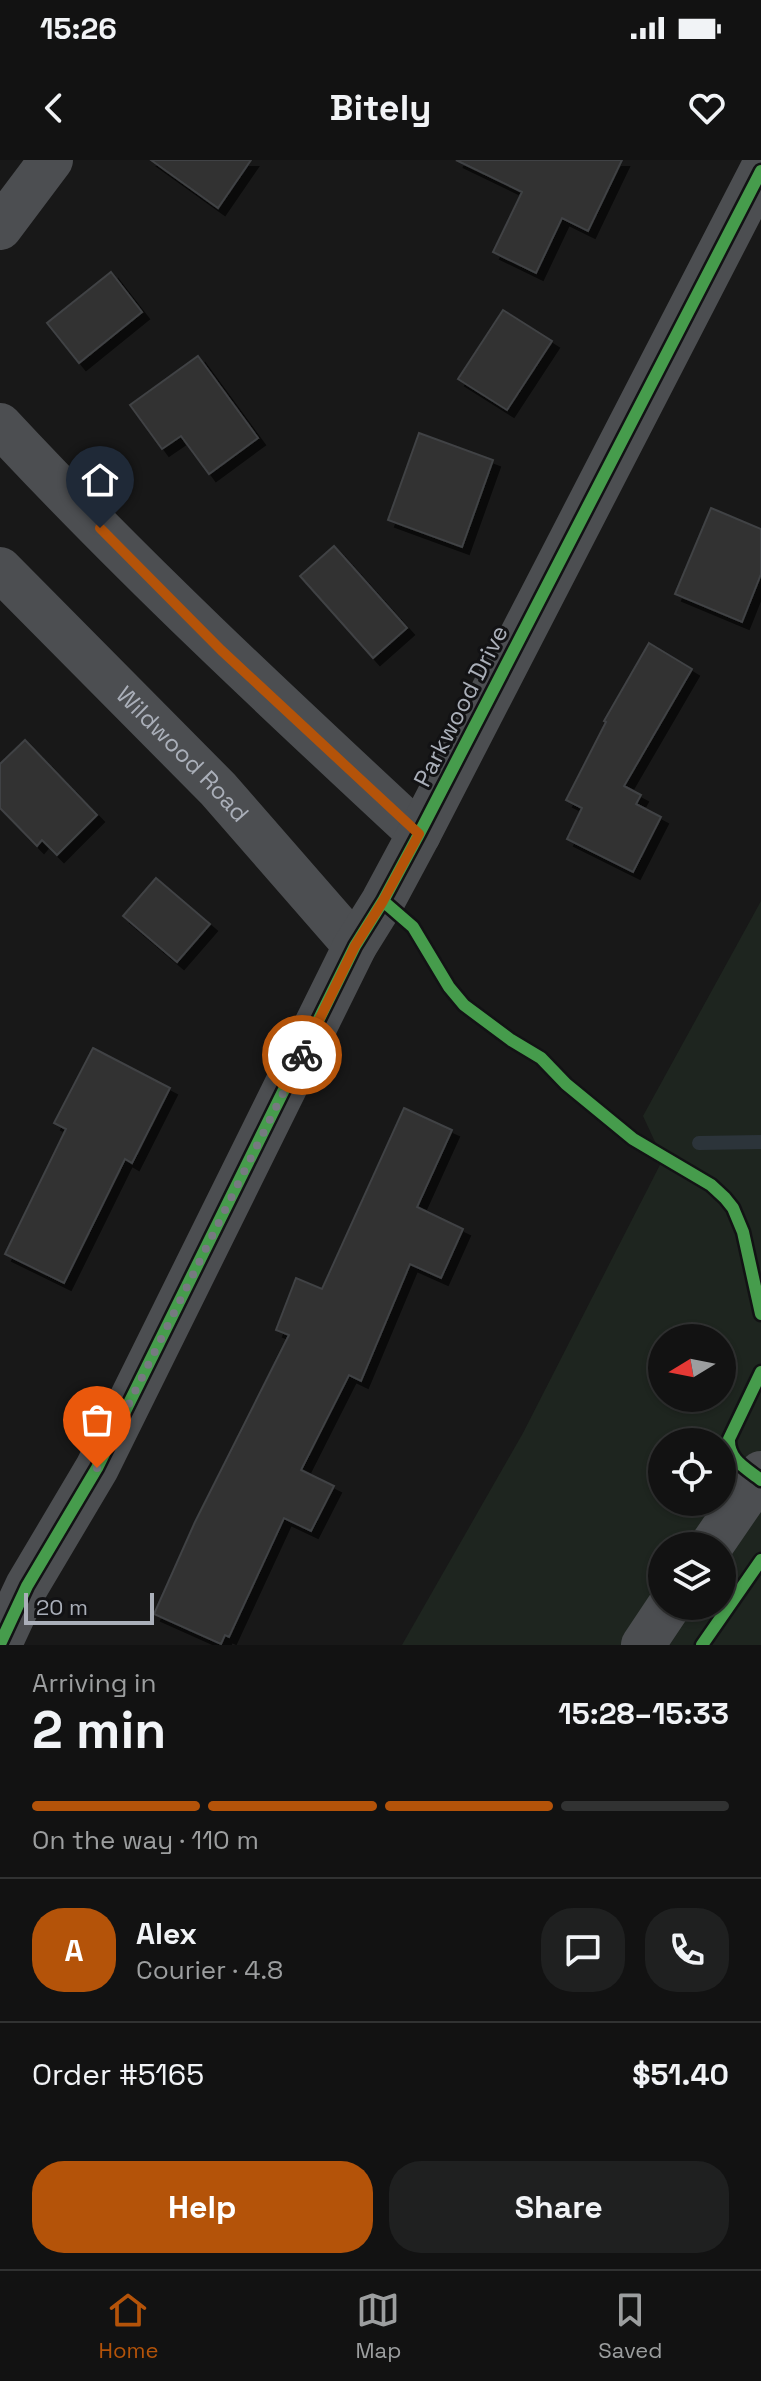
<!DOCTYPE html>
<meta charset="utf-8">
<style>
:root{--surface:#121212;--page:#1f2020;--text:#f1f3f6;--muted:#9c9e9f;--line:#313232;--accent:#b45309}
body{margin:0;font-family:"Space Grotesk",sans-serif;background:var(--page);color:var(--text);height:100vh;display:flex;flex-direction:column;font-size:30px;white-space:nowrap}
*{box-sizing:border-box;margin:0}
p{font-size:26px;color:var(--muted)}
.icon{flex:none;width:44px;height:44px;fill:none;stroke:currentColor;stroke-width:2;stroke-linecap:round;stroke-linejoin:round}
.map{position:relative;height:1485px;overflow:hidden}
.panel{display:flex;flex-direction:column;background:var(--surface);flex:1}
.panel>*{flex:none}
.needle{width:52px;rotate:260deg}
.fabs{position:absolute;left:648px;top:1164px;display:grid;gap:16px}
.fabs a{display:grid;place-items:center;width:88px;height:88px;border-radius:50%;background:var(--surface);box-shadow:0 2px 6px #0004,0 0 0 2px var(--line);font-size:40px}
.scale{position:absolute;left:24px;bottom:20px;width:130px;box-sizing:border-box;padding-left:8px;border:4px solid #aaafb9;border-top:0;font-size:22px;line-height:28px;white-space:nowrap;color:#aaafb9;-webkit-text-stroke:6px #121214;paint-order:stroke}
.pin{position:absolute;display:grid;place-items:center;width:68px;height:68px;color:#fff;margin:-82px -34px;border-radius:50% 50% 50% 0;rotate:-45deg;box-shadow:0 0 8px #0007}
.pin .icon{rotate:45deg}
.courier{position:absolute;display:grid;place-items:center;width:80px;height:80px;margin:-40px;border:6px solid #b45309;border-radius:50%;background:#fff;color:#222;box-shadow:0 2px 10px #0007}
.overview em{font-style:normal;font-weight:700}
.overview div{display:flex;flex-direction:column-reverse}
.overview{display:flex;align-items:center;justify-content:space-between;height:136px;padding:0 32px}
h1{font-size:52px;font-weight:700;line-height:60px}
.bar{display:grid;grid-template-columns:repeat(4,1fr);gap:12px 8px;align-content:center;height:96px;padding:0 32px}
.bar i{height:10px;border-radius:6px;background:var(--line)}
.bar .current{background:var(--accent)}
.bar p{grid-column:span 4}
.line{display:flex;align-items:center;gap:20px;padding:0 32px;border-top:2px solid var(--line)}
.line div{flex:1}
.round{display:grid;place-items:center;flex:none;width:84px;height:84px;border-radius:32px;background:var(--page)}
.action{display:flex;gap:16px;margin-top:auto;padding:16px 32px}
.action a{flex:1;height:92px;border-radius:32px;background:var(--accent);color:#fff;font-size:32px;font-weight:700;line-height:92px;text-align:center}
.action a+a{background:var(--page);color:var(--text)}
.status{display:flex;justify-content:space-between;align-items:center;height:56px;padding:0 40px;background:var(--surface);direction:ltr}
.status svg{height:22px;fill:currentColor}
header{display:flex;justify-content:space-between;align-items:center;height:104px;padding:0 32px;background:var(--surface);font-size:36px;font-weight:700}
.menu{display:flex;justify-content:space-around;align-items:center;height:112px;border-top:2px solid var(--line);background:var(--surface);font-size:22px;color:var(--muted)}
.menu a{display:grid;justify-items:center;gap:4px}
.menu .current{color:var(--accent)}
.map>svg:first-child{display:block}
</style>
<div class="status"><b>15:26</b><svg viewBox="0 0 49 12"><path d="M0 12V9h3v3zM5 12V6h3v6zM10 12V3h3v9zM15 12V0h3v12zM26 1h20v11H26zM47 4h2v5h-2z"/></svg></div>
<header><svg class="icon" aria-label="back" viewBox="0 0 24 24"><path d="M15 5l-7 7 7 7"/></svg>Bitely<svg class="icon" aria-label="heart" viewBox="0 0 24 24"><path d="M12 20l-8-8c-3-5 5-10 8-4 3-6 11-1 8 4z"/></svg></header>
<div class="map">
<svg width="761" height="1485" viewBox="0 0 761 1485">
<defs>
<filter id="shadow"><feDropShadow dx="7" dy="7" stdDeviation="0" flood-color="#0009"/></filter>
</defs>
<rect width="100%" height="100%" fill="#181818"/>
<path fill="#1e251f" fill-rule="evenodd" d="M761 741V1485H402L523 1273 663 999 643 956ZM662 1178H722V1238H662ZM662 1282H722V1342H662ZM662 1386H722V1446H662Z"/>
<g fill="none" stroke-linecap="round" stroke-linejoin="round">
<path stroke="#2c343a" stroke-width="14" d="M699 983 761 982"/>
</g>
<path fill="#313132" stroke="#404244" stroke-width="2" filter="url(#shadow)" d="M151 0H251L218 48Z
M456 0H622L588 71 562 58 536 113 493 92 522 32Z
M111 112 142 152 79 203 47 163Z
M503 150 552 181 507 250 458 219Z
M198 196 258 278 209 314 181 276 162 289 130 245Z
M419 273 493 300 462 387 388 360Z
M711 348 761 369V414L742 462 675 434Z
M334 386 407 468 373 498 300 416Z
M649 483 692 509 624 626 641 635 636 644 661 657 633 712 567 679 582 648 566 640 606 562 604 561Z
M25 580 97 655 57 695 42 680 37 686 0 648V604Z
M156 718 210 764 177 802 123 756Z
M93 888 170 928 132 1003 125 999 64 1123 5 1094 66 969 54 963Z
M404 948 452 970 417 1047 463 1069 441 1118 410 1104 361 1221 349 1215 301 1310 334 1326 311 1371 284 1358 229 1477 225 1475 221 1484 154 1454 195 1362 289 1175 276 1170 296 1118 322 1129Z"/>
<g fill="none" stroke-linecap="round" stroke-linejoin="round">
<g stroke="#4c4e51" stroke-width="44">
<path d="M0 68 51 0"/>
<path d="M0 265C133 408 276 541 419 674"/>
<path id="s1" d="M0 409 218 629 355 786"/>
<path d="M0 1484 27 1426 97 1308 355 786 383 741 419 674 761 11"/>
</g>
<path stroke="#4c4e51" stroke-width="44" d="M711 1386 761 1313
M643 1485 669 1446"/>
<g stroke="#121214" stroke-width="17">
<path id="cycleway" d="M383 741 413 767 449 827 464 845 511 880 541 898 566 924 633 979 711 1025 725 1038 733 1048 743 1072 761 1154
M761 1212 729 1279C728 1300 746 1308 761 1320
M0 1484 27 1426 97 1308 355 786 383 741 419 674 761 11
M702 1485 761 1400"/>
</g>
<use href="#cycleway" stroke="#469c4c" stroke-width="12"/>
</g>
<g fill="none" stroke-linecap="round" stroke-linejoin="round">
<path stroke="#777a81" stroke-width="8" stroke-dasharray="0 14.4" d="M97 1308 302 895"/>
<path stroke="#b45309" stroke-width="10" d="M100 368 221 490 419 674 383 741 355 786 302 895"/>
</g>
<g text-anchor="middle" stroke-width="6" stroke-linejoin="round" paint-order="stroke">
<g font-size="24" fill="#aaafb9" stroke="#121214">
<text transform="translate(461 546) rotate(-63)" y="8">Parkwood Drive</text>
<text dy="8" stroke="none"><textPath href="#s1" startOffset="260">Wildwood Road</textPath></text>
</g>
</g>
</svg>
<div class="fabs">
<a><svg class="needle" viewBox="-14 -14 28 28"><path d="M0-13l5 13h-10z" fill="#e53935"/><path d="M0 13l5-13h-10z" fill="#9c9e9f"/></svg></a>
<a><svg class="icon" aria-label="locate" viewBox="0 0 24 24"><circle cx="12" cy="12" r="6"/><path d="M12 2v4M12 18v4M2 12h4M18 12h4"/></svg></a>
<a><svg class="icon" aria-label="layers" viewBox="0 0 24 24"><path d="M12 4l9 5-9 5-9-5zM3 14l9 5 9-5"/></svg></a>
</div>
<div class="scale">20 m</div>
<div class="pin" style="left:97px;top:1308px;background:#ea580c"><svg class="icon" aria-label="bag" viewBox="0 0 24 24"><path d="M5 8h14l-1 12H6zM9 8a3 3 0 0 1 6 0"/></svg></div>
<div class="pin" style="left:100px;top:368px;background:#1f2937"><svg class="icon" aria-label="home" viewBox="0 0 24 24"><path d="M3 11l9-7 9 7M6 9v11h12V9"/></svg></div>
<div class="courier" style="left:302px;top:895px"><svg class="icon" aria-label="bike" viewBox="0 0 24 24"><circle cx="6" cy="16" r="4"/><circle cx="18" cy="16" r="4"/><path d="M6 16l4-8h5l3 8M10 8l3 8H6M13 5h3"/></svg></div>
</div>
<section class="panel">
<div class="overview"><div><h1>2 min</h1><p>Arriving in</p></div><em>15:28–15:33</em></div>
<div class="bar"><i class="current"></i><i class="current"></i><i class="current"></i><i></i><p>On the way · 110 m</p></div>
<div class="line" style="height:144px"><b class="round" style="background:var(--accent);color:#fff">A</b><div><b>Alex</b><p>Courier · 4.8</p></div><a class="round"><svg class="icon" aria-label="chat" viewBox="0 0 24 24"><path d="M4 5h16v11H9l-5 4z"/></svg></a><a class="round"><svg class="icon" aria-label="phone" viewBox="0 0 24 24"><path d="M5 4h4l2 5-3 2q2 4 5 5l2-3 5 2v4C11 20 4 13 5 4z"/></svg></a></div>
<div class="line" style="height:104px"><div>Order #5165</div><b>$51.40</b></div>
<div class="action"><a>Help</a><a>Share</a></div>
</section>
<nav class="menu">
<a class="current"><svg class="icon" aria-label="home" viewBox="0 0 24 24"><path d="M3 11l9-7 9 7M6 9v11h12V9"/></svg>Home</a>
<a><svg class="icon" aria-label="map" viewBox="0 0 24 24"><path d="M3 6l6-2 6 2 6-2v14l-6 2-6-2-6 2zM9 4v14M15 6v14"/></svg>Map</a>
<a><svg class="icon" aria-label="saved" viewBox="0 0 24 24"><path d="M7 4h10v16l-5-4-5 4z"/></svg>Saved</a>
</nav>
